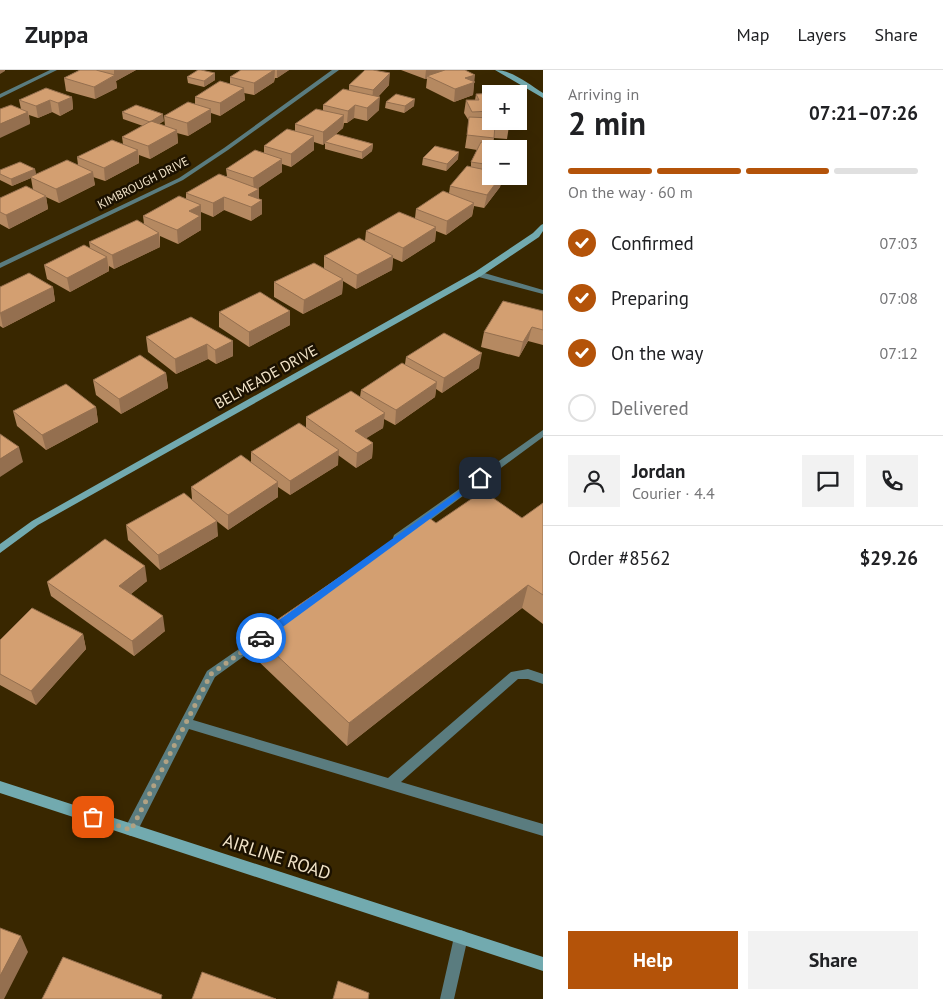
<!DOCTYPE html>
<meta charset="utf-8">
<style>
:root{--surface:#fff;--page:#f2f2f2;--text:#202124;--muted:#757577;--line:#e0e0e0;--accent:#b45309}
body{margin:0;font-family:"PT Sans",sans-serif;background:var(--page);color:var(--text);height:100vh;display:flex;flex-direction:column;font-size:19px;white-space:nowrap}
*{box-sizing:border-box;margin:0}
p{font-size:16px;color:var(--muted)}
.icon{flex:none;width:28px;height:28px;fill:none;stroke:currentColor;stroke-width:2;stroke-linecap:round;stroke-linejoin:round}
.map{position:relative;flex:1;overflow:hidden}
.details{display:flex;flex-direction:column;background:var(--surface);width:400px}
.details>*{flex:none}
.controls{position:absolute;left:482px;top:15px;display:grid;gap:10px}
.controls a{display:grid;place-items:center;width:45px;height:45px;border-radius:0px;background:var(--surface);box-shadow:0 5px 20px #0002;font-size:25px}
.pin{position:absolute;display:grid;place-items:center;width:42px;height:42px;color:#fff;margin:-21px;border-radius:10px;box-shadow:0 2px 8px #0006}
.courier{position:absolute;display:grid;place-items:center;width:50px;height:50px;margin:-25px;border:4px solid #1a73e8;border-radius:50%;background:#fff;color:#222;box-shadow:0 1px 6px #0007}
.summary em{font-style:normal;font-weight:600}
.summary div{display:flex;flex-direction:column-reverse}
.summary{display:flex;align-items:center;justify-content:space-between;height:85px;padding:0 25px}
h1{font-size:32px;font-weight:600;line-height:38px}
.bar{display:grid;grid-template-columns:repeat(4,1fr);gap:8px 5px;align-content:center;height:60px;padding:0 25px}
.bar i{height:6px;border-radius:4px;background:var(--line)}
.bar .on{background:var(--accent)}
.bar p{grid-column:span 4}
.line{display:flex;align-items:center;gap:12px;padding:0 25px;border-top:1px solid var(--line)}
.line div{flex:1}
.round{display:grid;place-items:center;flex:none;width:52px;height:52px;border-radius:0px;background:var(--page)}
ol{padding:0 25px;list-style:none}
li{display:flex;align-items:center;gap:15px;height:55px}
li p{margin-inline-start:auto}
li .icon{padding:5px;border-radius:50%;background:var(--accent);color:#fff;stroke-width:4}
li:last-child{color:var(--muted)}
li i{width:28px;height:28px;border:2px solid var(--line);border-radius:50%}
.cta{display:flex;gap:10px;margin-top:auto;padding:10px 25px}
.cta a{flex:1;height:58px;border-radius:0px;background:var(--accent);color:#fff;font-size:20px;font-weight:600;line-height:58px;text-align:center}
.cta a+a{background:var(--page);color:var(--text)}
header{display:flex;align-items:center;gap:30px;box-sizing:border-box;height:70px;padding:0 25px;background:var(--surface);border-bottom:1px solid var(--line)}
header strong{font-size:24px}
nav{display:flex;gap:28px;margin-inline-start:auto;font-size:18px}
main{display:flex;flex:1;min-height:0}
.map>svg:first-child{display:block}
</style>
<header>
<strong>Zuppa</strong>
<nav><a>Map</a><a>Layers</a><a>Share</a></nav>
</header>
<main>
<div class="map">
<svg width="543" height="929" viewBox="0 0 543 929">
<rect width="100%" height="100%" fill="#392700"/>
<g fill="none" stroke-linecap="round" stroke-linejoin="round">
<path fill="#5a7c7f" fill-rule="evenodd" d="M543 360V367L402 471H394L393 468 394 465Z
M265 561 269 562 270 565 269 568 215 607 193 650 388 708 511 602 528 599 543 604V614L528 609H518L401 712 543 754V766L189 659 136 764 131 766 126 764 125 760 126 756 207 601Z
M461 860 466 862 468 867 454 929H440L454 867 456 862Z"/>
<path fill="#5a7c7f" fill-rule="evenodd" d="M50 0H57L0 28V24Z
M332 0H339L228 80 183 110 0 198V193L179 108 224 78Z
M475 202H481L543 220V224L475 206Z"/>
<path fill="#72aaaf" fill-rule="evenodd" d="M495 0C512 0 529 14 543 23V28Z
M543 154V161L539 167 481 206 38 455 0 483V474L32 451 475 202 533 163 541 155Z
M0 711 543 887V901L0 723Z"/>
</g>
<path fill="#b58961" d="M80 0H136L116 11 117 18 95 29 66 21 64 8Z
M241 0H289L277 8H275L274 12 254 25 244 23 245 30 220 46 211 43V52L188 66 177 63 178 73 150 89 139 85V93L105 111 93 107 95 115 59 133 46 127 48 139 9 159 0 154V128L33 120 31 108 12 116 0 110V100L35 99 36 105 78 95 77 87 123 74 122 67 143 56 123 49 122 42 164 51 159 54 165 56 164 46 195 34V27L230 14V7Z
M401 0H443L474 12 473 25 454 32 426 18 427 9H425Z
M215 3V10L204 17 188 13 187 7Z
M349 15H389L378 27 379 40 367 51 354 48 347 53H344L343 58 336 64 373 74 372 81 362 89 325 79V73L323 75 314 72V80L291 97 282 94V102L258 118 259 119V129L262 130V144L251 151 224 140 213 147 201 142V160L178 174 160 166V177L114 199 109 196V201L70 222 47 209 44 195 90 178 89 172 144 154 143 146 186 129V123L227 106 226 99 264 83V76L295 61V54L323 40V35L349 20Z
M476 24H491V51L509 56 507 69 494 68 493 74 491 79V106H506L504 111 502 110 500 117 484 138 474 136 472 146 446 165 436 161 435 171 402 192 393 188 392 200 356 219 343 211 342 224 303 244 274 227V212L324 198V186L365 171 366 161 415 148 416 139 449 123 450 116 471 97V92L477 80 465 78 469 51 464 43 466 30H475Z
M72 27 73 39 60 46 52 42 38 48 29 45 30 54 21 39 19 30Z
M386 32 414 36 404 43 385 38Z
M423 88 458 89 446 101 422 95Z
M0 217H53L55 231 3 258 0 256Z
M543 241V275L528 271 519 287 481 277 484 262Z
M219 242 290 255 249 277 219 257Z
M191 247 233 286 216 294 208 289 176 304 148 282 146 267Z
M406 287 479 298 442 323 436 319 435 327 395 355 384 349 383 358 366 368 373 373 372 388 356 398 338 385V395L290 425 278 417V427L228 460 214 449 218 466 160 500 128 470 126 455 192 429 191 417 251 393V382L306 357V347L360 327 361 320 405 294Z
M166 303 168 318 121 344 96 325 93 310Z
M96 337 98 352 46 380 17 356 13 341Z
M543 433V554L522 538 347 676 255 588V565L436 453 522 448Z
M147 511 131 524 165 561 134 586 51 526 47 512Z
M83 564 86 579 36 635 0 615V570Z"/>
<path fill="#946f4f" d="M0 0H5V1L0 4Z
M114 0H136L116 11 117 18 95 29 94 17 114 6Z
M274 0H275L274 12 254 25V13Z
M277 0H289L277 8Z
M426 0H443V2L427 6V9H425Z
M215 3V10L204 17V11Z
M390 3 389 15 372 33 373 20Z
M475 5 473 25 454 32 455 19 465 8Z
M244 18 245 30 220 46V33Z
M72 27 73 39 60 46 58 33Z
M380 27 379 40 367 51V38Z
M415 29 414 36 404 43 405 36Z
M50 30 52 42 38 48 36 36Z
M355 35 354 48 347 53 348 41Z
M211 39V52L188 66 187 53Z
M28 42 30 54 0 68V54Z
M163 44 164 51 150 58V52Z
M344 45 343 58 326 72H325V73L323 75V62Z
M177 60 178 73 150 89 148 76Z
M314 66V80L291 97V84Z
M373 74 372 81 362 89V82Z
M138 80 139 93 105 111 104 98Z
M459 82 458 89 446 101 447 94Z
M282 89V102L254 121 253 108Z
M35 99 36 106 30 107 31 108 12 116 11 109Z
M93 102 95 115 59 133 56 119Z
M501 106H502L500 117 484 138 487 125Z
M259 119V132L262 130V144L251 151V137L248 125Z
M46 126 48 139 9 159 6 145Z
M224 127V140L213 147V133Z
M474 133 472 146 446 165 447 151Z
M201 135V160L178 174 177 160 189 141Z
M436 157 435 171 402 192 403 178Z
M159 163 160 177 114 199 112 185Z
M393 186 392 200 356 219 357 205Z
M107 187 109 201 70 222 67 208Z
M343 209 342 224 303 244 304 230Z
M53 217 55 231 3 258 0 243Z
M290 241V255L249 277V262Z
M532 257 528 271 519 287 523 272Z
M233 271V286L216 294 215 280Z
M207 274 208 289 176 304 175 289Z
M482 283 479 298 442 323 444 308Z
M166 303 168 318 121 344 119 329Z
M437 312 435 327 395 355 396 340Z
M96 337 98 352 46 380 42 365Z
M385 343 383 358 354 376 355 361Z
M373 373 372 388 356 398 357 383Z
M19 377 23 392 0 407V389Z
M339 380 338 395 290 425V411Z
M278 412V427L228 460V445Z
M217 451 218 466 160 500 158 485Z
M145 496 147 511 122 531 119 516Z
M528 515 522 538 347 676 349 653Z
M163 546 165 561 134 586 132 571Z
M83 564 86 579 36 635 31 621Z
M21 866 28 882 4 929H0V906Z"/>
<path fill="#d39f71" stroke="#946f4f" d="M80 0H96L115 5 94 17 64 8Z
M198 0H201L215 3 204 11 187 7Z
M241 0H274L254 13 230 7Z
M365 0H373L390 3 373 20 349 15Z
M445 0H465L475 5 465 8 475 12 455 19 427 6Z
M220 11 244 18 220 33 195 27Z
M46 18 72 27 58 33 50 30 36 36 19 30Z
M343 19 380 27 367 38 355 35 348 41 323 35Z
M501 23 502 24H491V41L472 42 466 30H479L476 24Z
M396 24 415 29 405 36 386 32Z
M188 32 211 39 187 53 164 46Z
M11 35 28 42 0 54V39Z
M136 35 163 44 150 52 122 42Z
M316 39 344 45 323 62 295 54Z
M469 47 491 48V51H509V56L495 55 494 68 467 65Z
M151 51 177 60 148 76 122 67Z
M287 59 314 66 291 84 264 76Z
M336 64 373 74 362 82 325 72Z
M112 70 138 80 104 98 77 87Z
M481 72 515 77 514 79H491V95L471 92Z
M435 76 459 82 447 94 423 88Z
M255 80 282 89 253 108 226 99Z
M67 90 93 102 56 119 30 107Z
M20 92 35 99 11 109 0 104V100Z
M467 96 491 101V106H501L487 125 450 116Z
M219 104 259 119 248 125 262 130 251 137 224 127 213 133 186 123Z
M26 116 46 126 6 145 0 142V128Z
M443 121 474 133 447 151 416 139Z
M179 126 201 135 189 141 200 146 177 160 143 146Z
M399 142 436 157 403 178 366 161Z
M137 150 159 163 112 185 89 172Z
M359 168 393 186 357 205 324 186Z
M84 175 107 187 67 208 44 195Z
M314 193 343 209 304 230 274 212Z
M29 203 53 217 0 243V217Z
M260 222 290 241 249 262 219 242Z
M503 231 543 241V260L532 257 523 272 484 262Z
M191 247 233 271 215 280 207 274 175 289 146 267Z
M444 263 482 283 444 308 406 287Z
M140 285 166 303 119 329 93 310Z
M402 293 437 312 396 340 361 320Z
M66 314 96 337 42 365 13 341Z
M351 321 385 343 355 361 373 373 357 383 306 347Z
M299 353 339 380 290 411 251 382Z
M0 364 19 377 0 389Z
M241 385 278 412 228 445 191 417Z
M483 421 522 448 543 433V525L528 515 349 653 255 565 428 447 436 453Z
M184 423 217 451 158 485 126 455Z
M105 469 145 496 119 516 163 546 132 571 47 512Z
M32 538 83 564 31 621 0 604V570Z
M0 858 21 866 0 906Z
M63 887 162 925 161 929H42Z
M202 902 276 929H192Z
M338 911 369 923 368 929H333Z"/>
<path fill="#1a73e8" d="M480 406 483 407V410L265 570H258V565Z"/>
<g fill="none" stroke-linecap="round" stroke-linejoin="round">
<path stroke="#b1a283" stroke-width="5" stroke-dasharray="0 9" d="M93 747 131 760 211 604 261 568"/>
</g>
<g text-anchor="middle" stroke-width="5" stroke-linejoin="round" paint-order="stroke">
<g font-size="12" fill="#f2e4c9" stroke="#1b1100">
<text transform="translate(143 113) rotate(-27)" y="4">KIMBROUGH DRIVE</text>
</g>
<g font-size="15" fill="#f2e4c9" stroke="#1b1100">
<text transform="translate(266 307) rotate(-29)" y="5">BELMEADE DRIVE</text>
</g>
<g font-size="18" fill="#f2e4c9" stroke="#1b1100">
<text transform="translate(277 787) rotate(18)" y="6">AIRLINE ROAD</text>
</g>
</g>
</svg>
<div class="controls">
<a>+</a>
<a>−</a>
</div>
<div class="pin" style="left:93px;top:747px;background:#ea580c"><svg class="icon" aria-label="bag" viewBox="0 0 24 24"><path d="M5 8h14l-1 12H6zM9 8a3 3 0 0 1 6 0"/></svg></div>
<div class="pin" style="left:480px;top:408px;background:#1f2937"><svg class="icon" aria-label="home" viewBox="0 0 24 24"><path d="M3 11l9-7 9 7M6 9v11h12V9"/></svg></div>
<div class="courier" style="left:261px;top:568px"><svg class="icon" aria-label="car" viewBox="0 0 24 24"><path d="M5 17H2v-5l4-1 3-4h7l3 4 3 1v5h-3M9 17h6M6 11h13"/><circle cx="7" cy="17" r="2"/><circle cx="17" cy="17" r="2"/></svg></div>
</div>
<section class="details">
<div class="summary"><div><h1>2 min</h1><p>Arriving in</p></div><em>07:21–07:26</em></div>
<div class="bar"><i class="on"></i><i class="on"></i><i class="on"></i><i></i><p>On the way · 60 m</p></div>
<ol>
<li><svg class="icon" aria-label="check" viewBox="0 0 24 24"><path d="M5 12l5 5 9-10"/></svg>Confirmed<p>07:03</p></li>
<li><svg class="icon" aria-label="check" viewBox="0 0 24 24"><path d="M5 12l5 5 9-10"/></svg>Preparing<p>07:08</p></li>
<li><svg class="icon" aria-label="check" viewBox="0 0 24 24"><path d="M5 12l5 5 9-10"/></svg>On the way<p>07:12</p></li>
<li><i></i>Delivered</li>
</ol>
<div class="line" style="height:90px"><a class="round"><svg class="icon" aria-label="person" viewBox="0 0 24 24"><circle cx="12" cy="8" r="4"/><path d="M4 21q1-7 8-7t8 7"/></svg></a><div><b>Jordan</b><p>Courier · 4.4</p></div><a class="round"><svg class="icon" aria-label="chat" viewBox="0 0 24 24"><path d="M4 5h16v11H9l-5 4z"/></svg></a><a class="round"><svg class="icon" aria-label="phone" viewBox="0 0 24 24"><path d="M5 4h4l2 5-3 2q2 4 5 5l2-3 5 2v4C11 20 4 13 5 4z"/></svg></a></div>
<div class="line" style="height:65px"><div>Order #8562</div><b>$29.26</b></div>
<div class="cta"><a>Help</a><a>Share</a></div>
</section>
</main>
